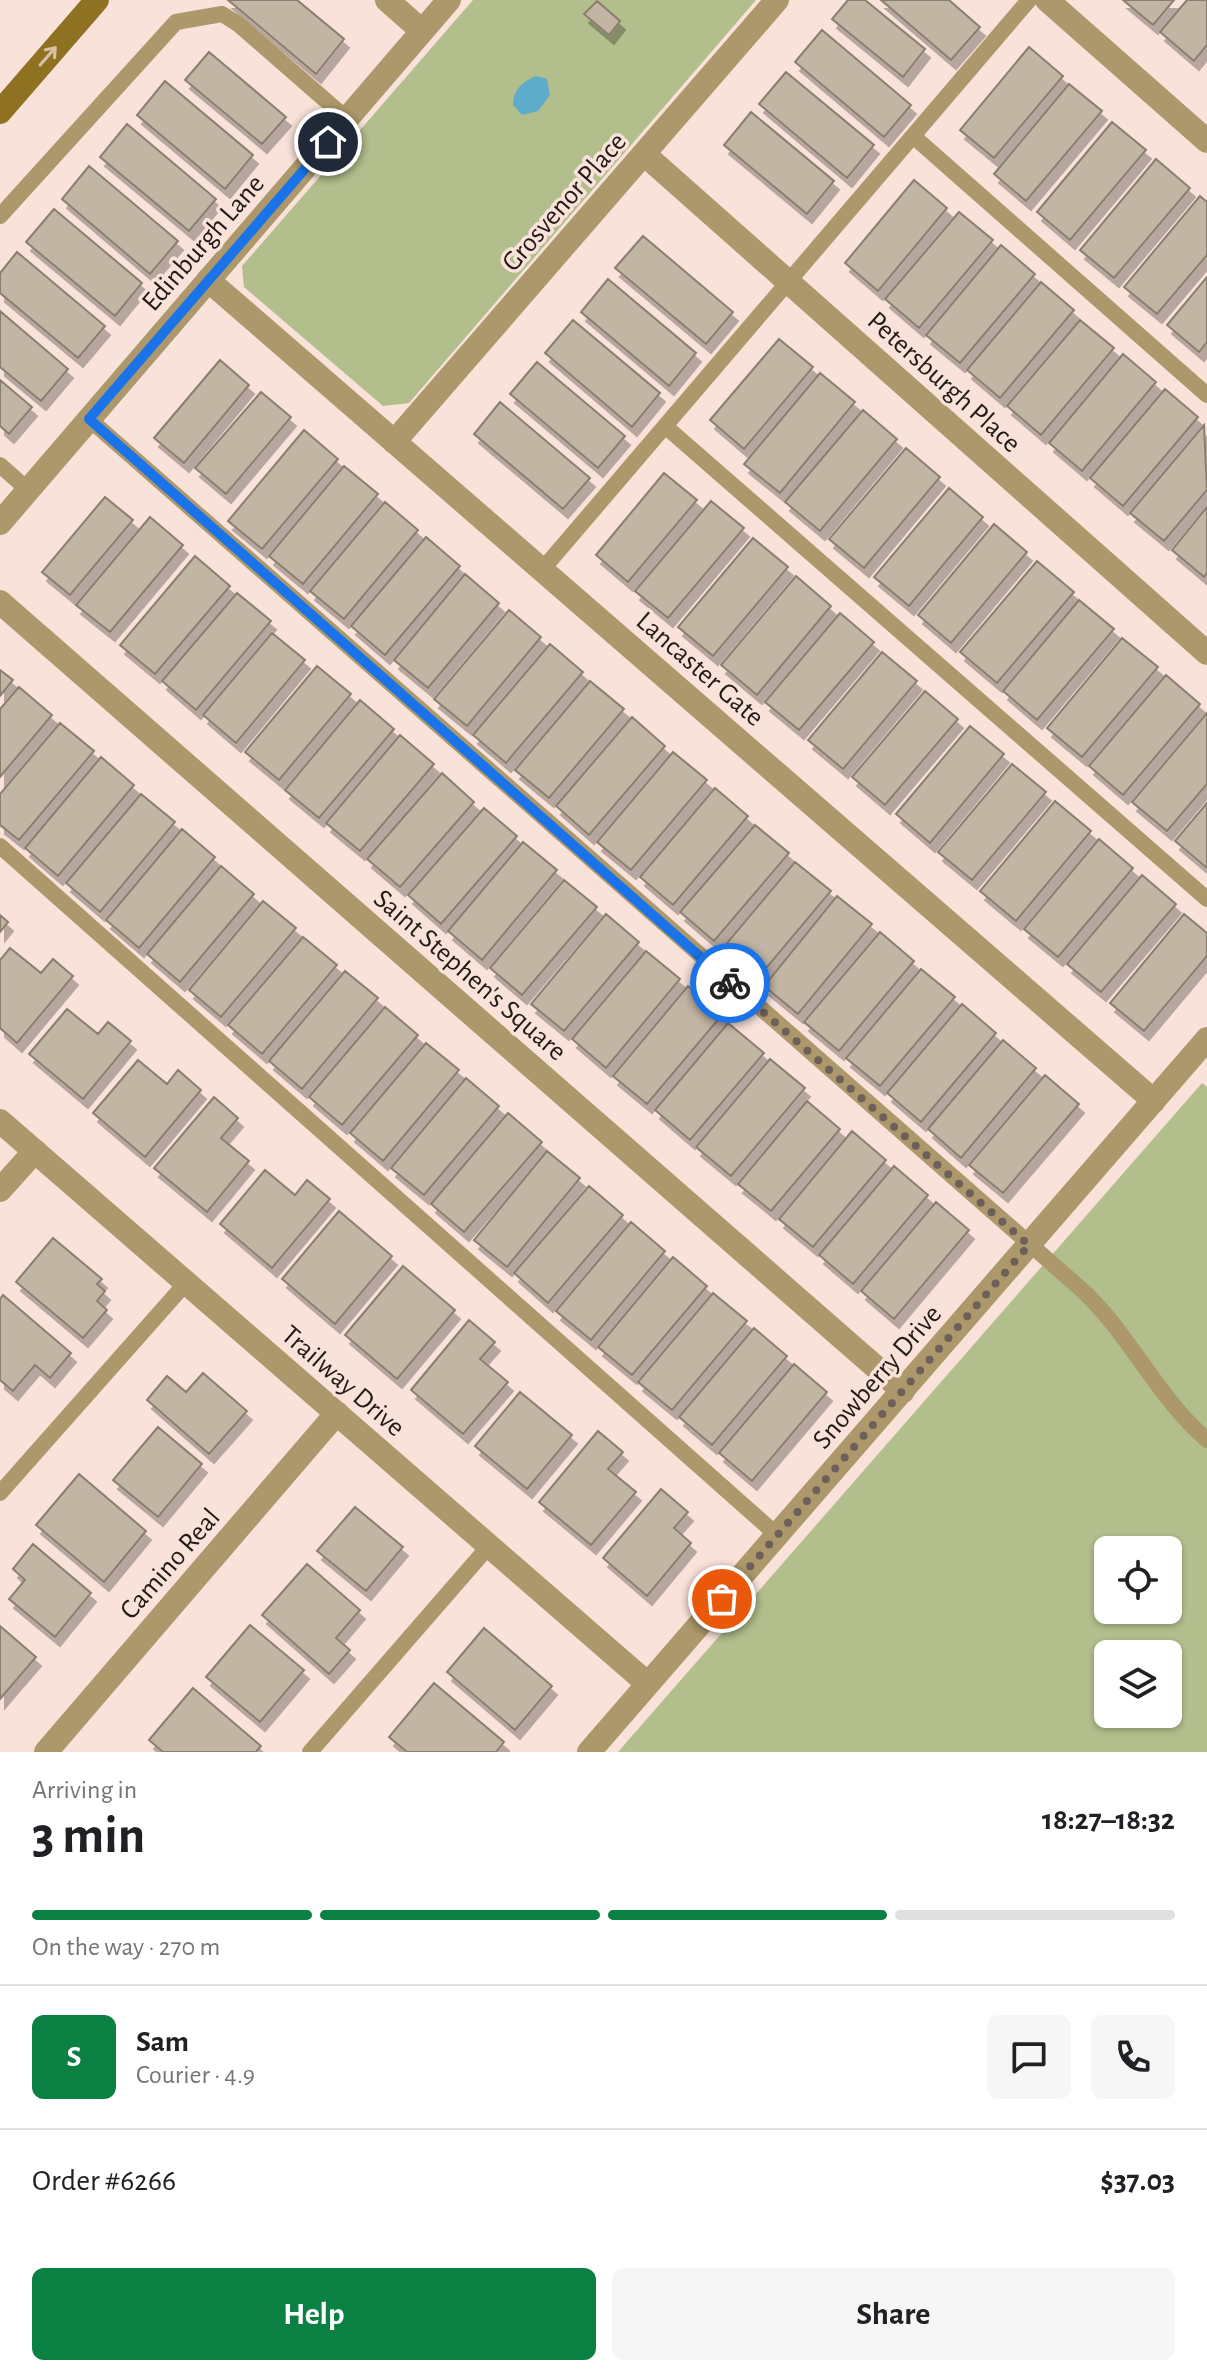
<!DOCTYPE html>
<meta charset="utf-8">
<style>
:root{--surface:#fff;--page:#f6f6f6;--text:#202124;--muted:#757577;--line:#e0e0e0;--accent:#0b8043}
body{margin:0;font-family:"Alegreya Sans",sans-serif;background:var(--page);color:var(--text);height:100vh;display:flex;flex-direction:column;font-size:30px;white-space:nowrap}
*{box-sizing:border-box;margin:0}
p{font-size:26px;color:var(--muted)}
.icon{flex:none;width:44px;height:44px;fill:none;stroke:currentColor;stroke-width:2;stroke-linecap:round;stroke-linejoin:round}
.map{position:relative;height:1752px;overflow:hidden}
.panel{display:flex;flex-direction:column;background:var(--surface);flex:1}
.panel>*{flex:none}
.controls{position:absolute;left:1094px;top:1536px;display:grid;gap:16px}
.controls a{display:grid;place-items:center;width:88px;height:88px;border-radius:12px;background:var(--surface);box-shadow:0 2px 6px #0004;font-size:40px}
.pin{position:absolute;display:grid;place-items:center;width:68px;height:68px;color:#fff;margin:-34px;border:4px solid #fff;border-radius:50%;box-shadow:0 2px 8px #0007}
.courier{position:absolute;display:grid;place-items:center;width:80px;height:80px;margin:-40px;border:6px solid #1a73e8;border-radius:50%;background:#fff;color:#222;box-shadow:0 2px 10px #0007}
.overview em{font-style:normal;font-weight:600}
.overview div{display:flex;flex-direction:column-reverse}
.overview{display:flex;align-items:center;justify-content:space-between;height:136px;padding:0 32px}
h1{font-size:52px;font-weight:600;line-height:60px}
.bar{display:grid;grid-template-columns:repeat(4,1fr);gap:12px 8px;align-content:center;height:96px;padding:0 32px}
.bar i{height:10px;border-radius:6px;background:var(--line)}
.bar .active{background:var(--accent)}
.bar p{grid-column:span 4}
.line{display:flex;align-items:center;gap:20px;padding:0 32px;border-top:2px solid var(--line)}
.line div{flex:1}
.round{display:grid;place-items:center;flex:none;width:84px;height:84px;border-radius:12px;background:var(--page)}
.cta{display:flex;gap:16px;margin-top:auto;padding:16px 32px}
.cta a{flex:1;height:92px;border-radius:12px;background:var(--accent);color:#fff;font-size:32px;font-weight:600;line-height:92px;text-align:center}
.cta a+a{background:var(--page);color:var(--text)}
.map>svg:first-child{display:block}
</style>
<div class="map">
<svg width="1207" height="1752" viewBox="0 0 1207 1752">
<defs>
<filter id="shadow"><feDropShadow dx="5" dy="9" stdDeviation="0" flood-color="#0004"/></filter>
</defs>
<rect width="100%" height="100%" fill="#f9e2da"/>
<path fill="#b2be8c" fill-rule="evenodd" d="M473 0H756L409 403 383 406 244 287 242 266Z
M1202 1083 1207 1087V1752H618ZM1108 1550H1168V1610H1108ZM1108 1654H1168V1714H1108Z"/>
<path fill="#5dacca" d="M536 76 547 79 550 95 538 111 522 115 513 105C513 90 522 82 536 76Z"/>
<path fill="#c2b5a4" stroke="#8a7e6e" stroke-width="2" filter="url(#shadow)" d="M228 0H297L344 39 316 74Z
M848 0H865L925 49 903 77 832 19Z
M881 0H949L980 27 951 60Z
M1123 0H1174L1153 25Z
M1187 0H1207V45L1194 61 1160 32Z
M597 1 620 21 609 35 584 14Z
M822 30 911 105 884 137 795 62Z
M1029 47 1063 76 994 158 960 130Z
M209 52 286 117 262 144 185 80Z
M786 72 874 145 847 178 759 104Z
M165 81 253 155 225 189 137 115Z
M1069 84 1102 111 1026 201 994 174Z
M751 112 834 181 807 214 724 145Z
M1112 122 1146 150 1070 240 1037 212Z
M127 124 216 199 189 231 100 157Z
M1156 159 1190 188 1114 278 1080 250Z
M89 166 178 241 150 274 62 199Z
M914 180 947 208 878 291 845 263Z
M1200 196 1207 202V255L1157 314 1124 287Z
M54 209 142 283 115 316 26 242Z
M959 212 993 240 919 328 885 299Z
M643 236 733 312 706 344 615 268Z
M1001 245 1035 274 960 363 926 335Z
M17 252 105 326 78 358 0 293V273Z
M1207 277V342L1199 352 1167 325Z
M608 279 696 353 669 386 581 312Z
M1041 282 1074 310 1000 398 967 370Z
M0 311 68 369 41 401 0 367Z
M573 320 660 393 632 427 545 353Z
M1080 320 1114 348 1041 435 1007 406Z
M779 339 813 367 744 449 710 420Z
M1123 354 1156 382 1082 471 1049 443Z
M220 360 249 385 184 463 154 438Z
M537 362 625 436 598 468 510 394Z
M820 373 855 402 780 493 744 464Z
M0 380 32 407 9 434 0 426Z
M1165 389 1198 417 1123 506 1090 478Z
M261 392 291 417 226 494 195 468Z
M500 402 590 478 563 509 474 434Z
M863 410 897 439 820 531 785 502Z
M1204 425 1207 490 1164 541 1130 513Z
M304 430 338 459 262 549 228 521Z
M906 448 940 477 864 568 829 539Z
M344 466 378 494 303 584 269 556Z
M664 473 697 500 628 582 596 555Z
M949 488 983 517 909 606 874 577Z
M105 497 133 520 70 595 42 572Z
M711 501 744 528 668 618 635 591Z
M385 502 418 530 344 619 310 591Z
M1207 507V573L1204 577 1172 550Z
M150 517 183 545 110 632 76 605Z
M994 524 1027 552 951 643 918 615Z
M426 537 460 566 385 655 351 626Z
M753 538 788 567 713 656 678 627Z
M195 556 230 586 155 674 120 645Z
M1037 561 1074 592 997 683 960 652Z
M465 574 499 603 428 688 394 660Z
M796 576 831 606 757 695 721 665Z
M237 593 271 621 196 710 162 681Z
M1079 600 1114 629 1037 720 1003 691Z
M509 610 541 637 467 726 434 699Z
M840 613 874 642 799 730 765 702Z
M272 633 305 660 236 743 203 715Z
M1122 638 1158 667 1082 757 1047 728Z
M550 644 583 672 506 763 473 735Z
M882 652 917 681 843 769 808 740Z
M317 666 351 694 279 780 245 752Z
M0 670 13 680 0 696Z
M1166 675 1200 704 1123 795 1089 766Z
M590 681 624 709 549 798 515 770Z
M19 687 52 715 0 777V709Z
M925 691 958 719 885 805 852 777Z
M360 700 394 729 319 818 285 790Z
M1207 713V784L1167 831 1132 802Z
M632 717 665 746 589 835 556 806Z
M60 723 94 751 19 840 0 825V794Z
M970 726 1004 754 930 843 896 814Z
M400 735 434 764 360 851 326 823Z
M673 752 707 780 631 870 597 842Z
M101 757 134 785 58 876 25 848Z
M1012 764 1046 792 972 880 938 852Z
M442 773 474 802 400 887 367 859Z
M715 788 748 816 673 905 640 877Z
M141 794 175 822 100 912 66 883Z
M1055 801 1091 831 1016 921 980 891Z
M1207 803V868L1175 841Z
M484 808 517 836 441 924 408 895Z
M755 825 789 853 714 941 680 912Z
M182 829 215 857 139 948 106 920Z
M1099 839 1133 868 1058 957 1024 929Z
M523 842 557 870 482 960 448 931Z
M795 862 831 891 757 979 722 949Z
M221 866 254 894 180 982 147 954Z
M1142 875 1176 904 1101 992 1067 964Z
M564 880 597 907 522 995 490 968Z
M837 896 872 924 798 1014 764 986Z
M263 901 296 928 221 1017 189 990Z
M606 914 639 942 564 1031 531 1004Z
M1184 914 1207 933V956L1144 1031 1110 1003Z
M0 915 8 922 0 932Z
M880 932 914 961 839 1051 804 1022Z
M303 937 337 965 262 1054 228 1025Z
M10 948 41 973 53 959 73 976 17 1043 0 1028V960Z
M646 951 680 979 606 1068 572 1039Z
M921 969 955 997 880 1086 846 1058Z
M345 971 378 998 302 1089 269 1061Z
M688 986 722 1015 647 1104 613 1076Z
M962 1004 996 1033 921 1122 887 1093Z
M385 1007 418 1035 342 1125 309 1097Z
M67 1009 98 1034 108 1022 131 1041 83 1099 29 1054Z
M728 1023 764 1053 690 1140 655 1110Z
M1003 1040 1036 1068 961 1158 928 1129Z
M426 1043 459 1070 383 1161 350 1133Z
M770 1059 805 1088 731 1176 696 1147Z
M138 1060 167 1084 178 1070 201 1090 145 1157 93 1113Z
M1045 1075 1079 1104 1003 1193 969 1165Z
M466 1078 499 1106 424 1195 391 1168Z
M214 1097 238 1118 221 1138 249 1161 207 1212 154 1168Z
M807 1101 840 1129 771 1211 738 1184Z
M508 1113 542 1142 464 1232 431 1204Z
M852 1131 886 1160 813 1247 779 1219Z
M547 1151 580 1178 507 1267 474 1240Z
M894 1166 928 1195 853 1284 819 1255Z
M265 1170 295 1195 307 1180 330 1199 272 1268 220 1224Z
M589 1186 623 1215 548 1303 514 1273Z
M936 1202 969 1230 894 1319 861 1291Z
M339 1211 392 1256 335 1324 282 1279Z
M631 1222 665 1251 591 1340 556 1311Z
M53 1238 102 1279 97 1284 105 1291 97 1301 107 1310 83 1338 16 1282Z
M673 1257 707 1286 632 1375 598 1347Z
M403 1266 455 1310 397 1379 345 1335Z
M713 1293 747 1321 672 1410 638 1382Z
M3 1295 71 1353 50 1378 35 1365 13 1391 0 1380V1299Z
M469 1320 495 1342 480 1359 508 1382 463 1434 411 1390Z
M754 1328 787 1356 712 1445 679 1417Z
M794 1364 827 1392 752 1481 719 1453Z
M203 1373 247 1411 209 1454 147 1400 167 1376 186 1392Z
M520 1392 572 1435 527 1489 475 1446Z
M158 1427 202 1464 158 1517 113 1480Z
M598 1431 623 1452 608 1469 636 1492 591 1545 539 1502Z
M79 1474 146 1531 104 1582 36 1525Z
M661 1489 688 1512 674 1528 691 1543 647 1596 603 1558Z
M355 1507 403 1547 366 1591 317 1551Z
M33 1544 91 1593 55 1637 9 1599 25 1580 13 1569Z
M307 1564 360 1610 336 1638 350 1650 329 1674 262 1615Z
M250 1625 304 1670 260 1722 206 1677Z
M0 1626 36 1657 0 1699Z
M484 1628 552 1686 515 1730 447 1672Z
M434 1683 504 1742 496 1752H407L389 1737Z
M193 1688 261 1746 256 1752H163L149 1740Z"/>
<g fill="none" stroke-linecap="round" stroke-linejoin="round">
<path stroke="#ac986a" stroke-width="16" d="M913 136 1207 395
M0 216 176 22 222 14 238 24 347 119
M89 419 1081 1289C1130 1334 1156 1396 1207 1440
M665 426 1207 899
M0 465 28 490
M542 570 1029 0
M0 846 777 1535
M0 1493 186 1283
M310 1752 489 1546"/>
<path stroke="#ac986a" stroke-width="24" d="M387 0 422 31
M1047 0 1207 141
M644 154 1207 653
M208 280 1154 1101
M394 442 777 0
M0 523 449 0
M0 602 903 1391
M0 1121 648 1684
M0 1190 35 1151
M46 1752 337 1413
M589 1752 1207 1039"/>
<path stroke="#8e7121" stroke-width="24" d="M0 112 97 0"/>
</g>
<defs><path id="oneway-shaft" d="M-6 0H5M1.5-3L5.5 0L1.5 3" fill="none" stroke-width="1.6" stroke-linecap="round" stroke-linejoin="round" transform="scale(2)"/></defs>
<use stroke="#d9c0a2" href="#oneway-shaft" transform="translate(48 56) rotate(-49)"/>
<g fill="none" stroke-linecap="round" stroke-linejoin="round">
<path stroke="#6d605b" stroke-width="8" stroke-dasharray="0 14.4" d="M722 1599 1029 1245 730 983"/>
<path stroke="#1a73e8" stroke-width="10" d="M328 142 89 419 730 983"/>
</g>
<g text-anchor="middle" stroke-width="7" stroke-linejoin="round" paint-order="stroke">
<g font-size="28" fill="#221a17" stroke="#f9e2da">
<text transform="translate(563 201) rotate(-49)" y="10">Grosvenor Place</text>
<text transform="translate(202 242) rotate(-49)" y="10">Edinburgh Lane</text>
<text transform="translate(945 381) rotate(42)" y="10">Petersburgh Place</text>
<text transform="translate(701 668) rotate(41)" y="10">Lancaster Gate</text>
<text transform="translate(471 974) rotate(41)" y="10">Saint Stephen's Square</text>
<text transform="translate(876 1376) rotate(-49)" y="10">Snowberry Drive</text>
<text transform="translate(344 1380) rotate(41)" y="10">Trailway Drive</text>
<text transform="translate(169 1563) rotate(-49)" y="10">Camino Real</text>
</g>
</g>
</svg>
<div class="controls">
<a><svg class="icon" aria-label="locate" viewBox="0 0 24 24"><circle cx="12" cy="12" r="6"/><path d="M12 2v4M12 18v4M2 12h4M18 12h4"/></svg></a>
<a><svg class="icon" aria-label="layers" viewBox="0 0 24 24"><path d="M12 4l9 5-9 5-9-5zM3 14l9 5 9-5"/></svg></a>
</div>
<div class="pin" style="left:722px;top:1599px;background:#ea580c"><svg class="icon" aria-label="bag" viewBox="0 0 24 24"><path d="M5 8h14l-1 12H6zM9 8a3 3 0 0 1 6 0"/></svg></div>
<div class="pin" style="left:328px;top:142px;background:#1f2937"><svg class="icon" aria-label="home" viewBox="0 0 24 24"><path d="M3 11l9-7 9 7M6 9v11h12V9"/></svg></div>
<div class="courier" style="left:730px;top:983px"><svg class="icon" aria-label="bike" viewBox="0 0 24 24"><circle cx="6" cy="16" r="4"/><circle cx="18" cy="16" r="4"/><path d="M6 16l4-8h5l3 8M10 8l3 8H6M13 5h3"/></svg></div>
</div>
<section class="panel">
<div class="overview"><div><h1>3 min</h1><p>Arriving in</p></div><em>18:27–18:32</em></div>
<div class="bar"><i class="active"></i><i class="active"></i><i class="active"></i><i></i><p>On the way · 270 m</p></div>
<div class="line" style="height:144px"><b class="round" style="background:var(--accent);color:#fff">S</b><div><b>Sam</b><p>Courier · 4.9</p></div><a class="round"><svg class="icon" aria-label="chat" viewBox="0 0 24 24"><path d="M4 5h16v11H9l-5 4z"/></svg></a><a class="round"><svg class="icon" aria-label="phone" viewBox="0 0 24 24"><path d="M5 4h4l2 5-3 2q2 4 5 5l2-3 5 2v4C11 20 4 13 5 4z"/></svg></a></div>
<div class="line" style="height:104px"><div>Order #6266</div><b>$37.03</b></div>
<div class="cta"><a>Help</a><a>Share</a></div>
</section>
